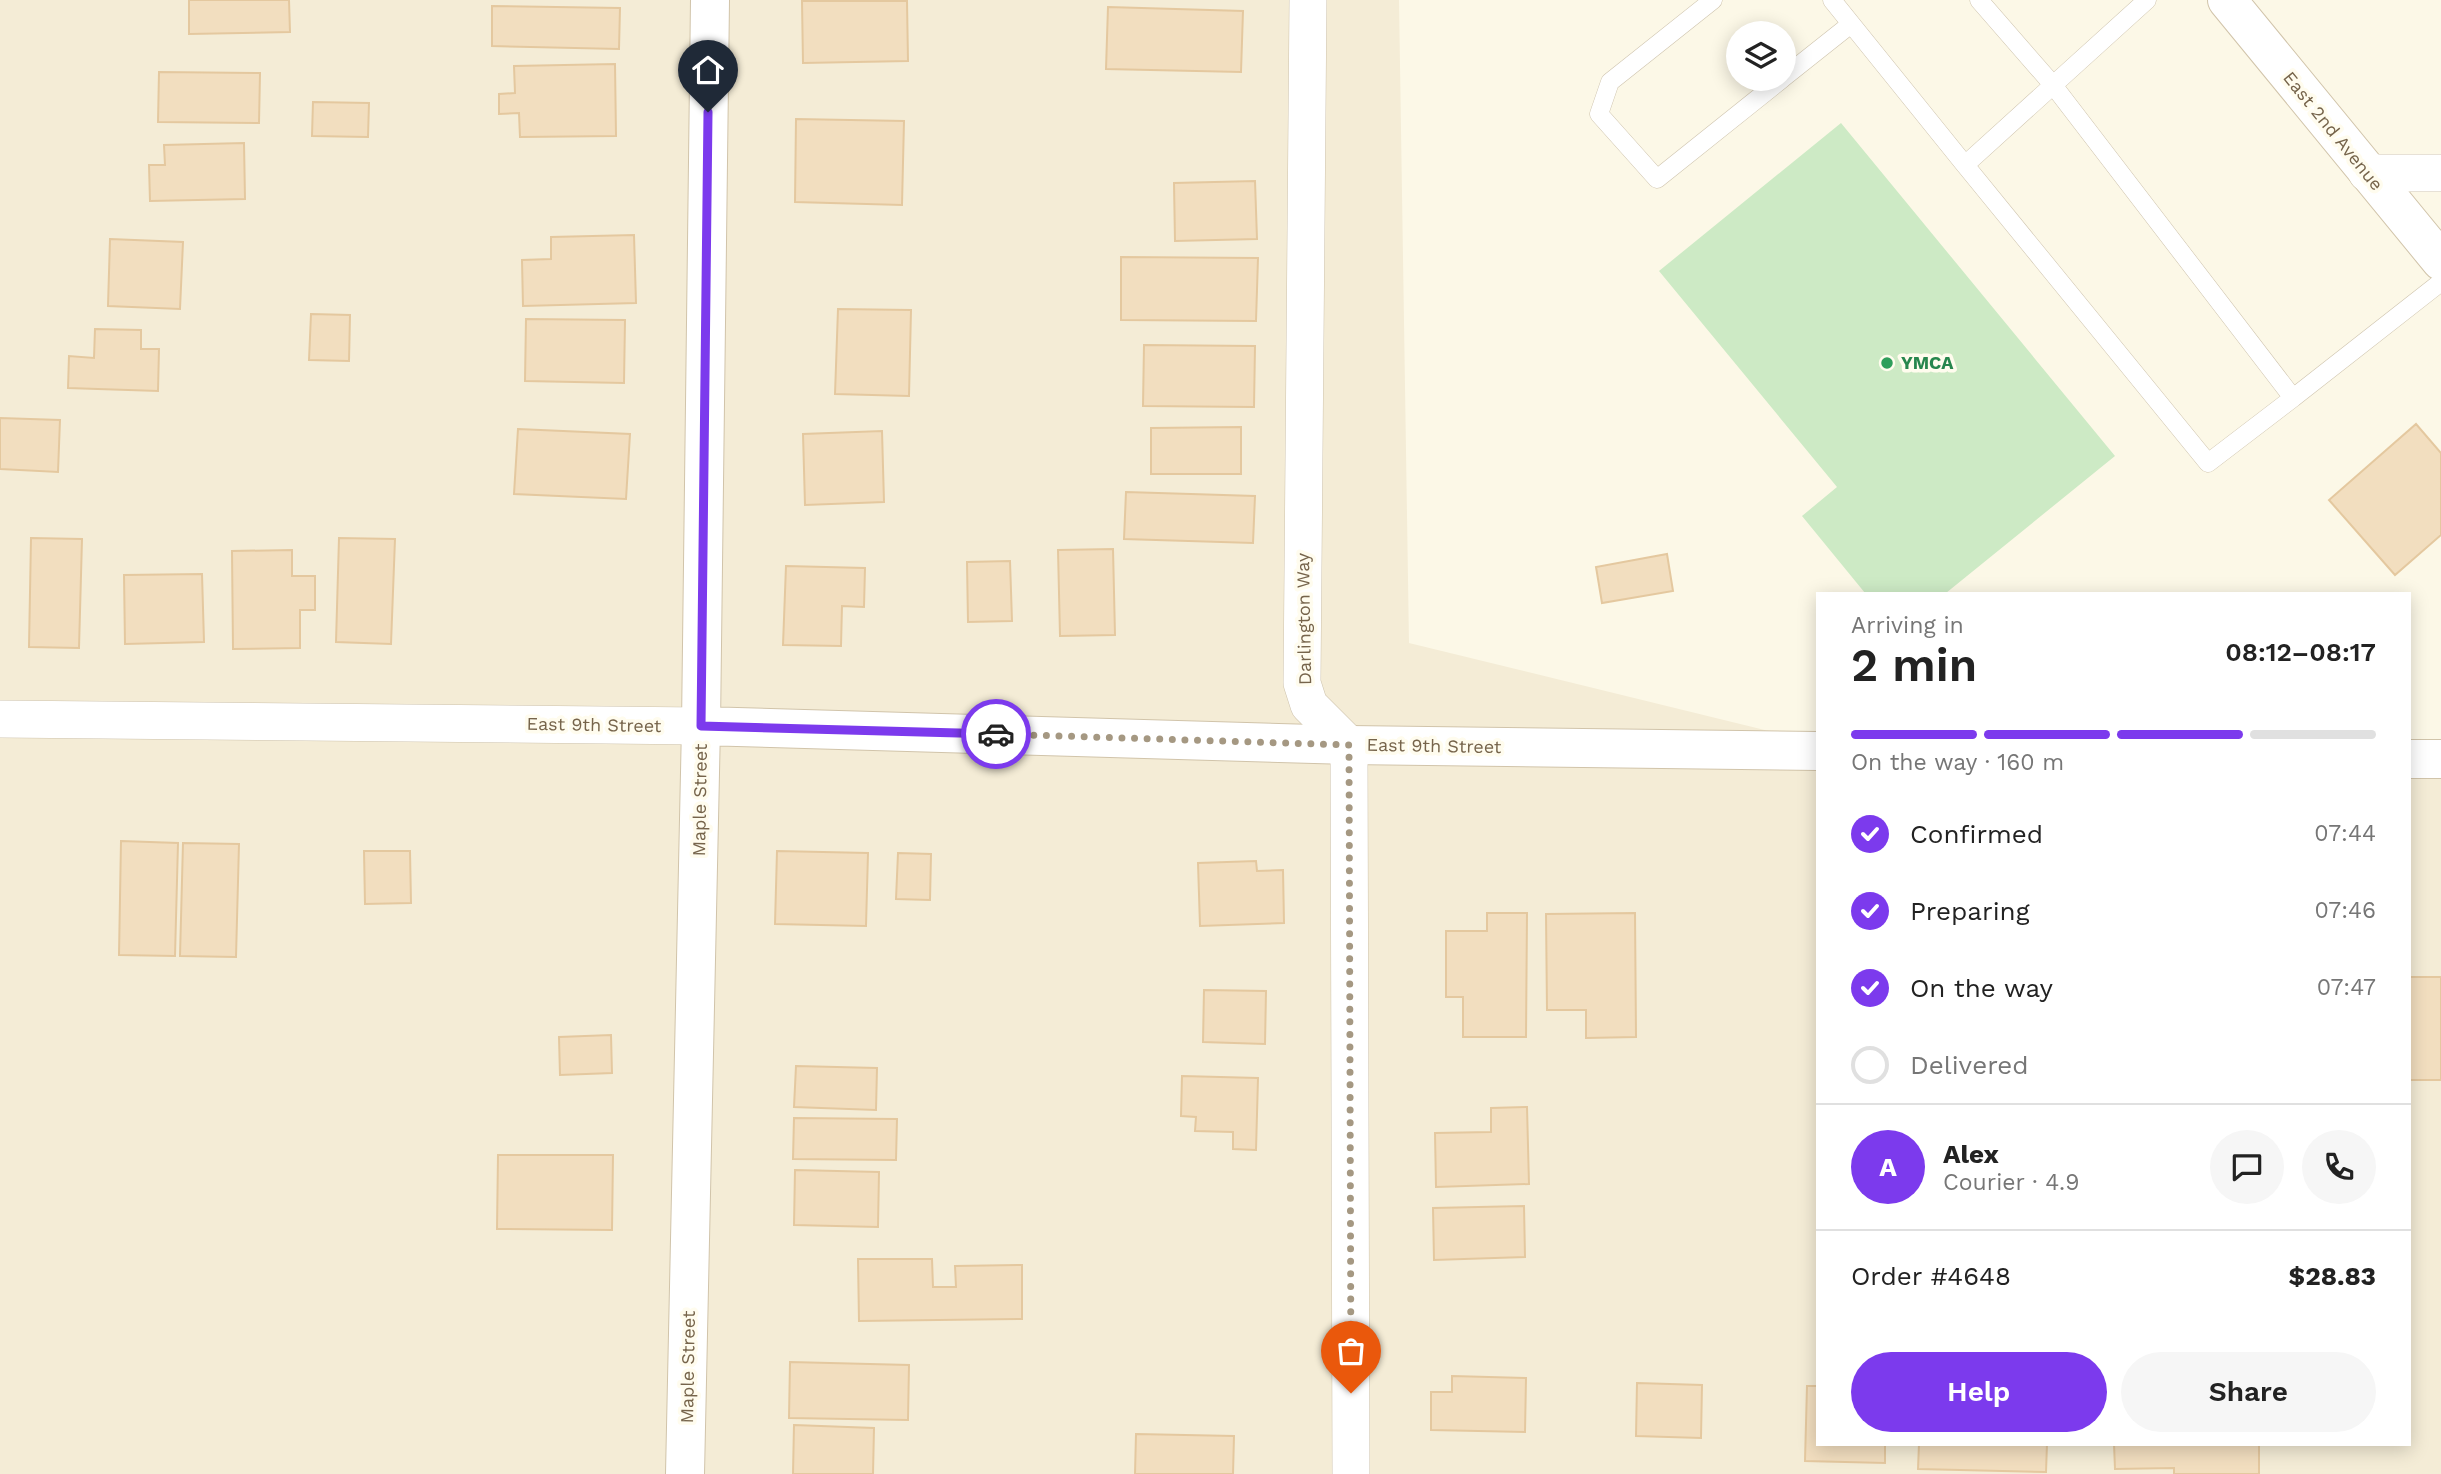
<!DOCTYPE html>
<meta charset="utf-8">
<style>
:root{--surface:#fff;--page:#f6f6f6;--text:#222;--muted:#767676;--line:#e0e0e0;--accent:#7c3aed}
body{margin:0;font-family:"Work Sans",sans-serif;background:var(--page);color:var(--text);height:100vh;display:flex;flex-direction:column;font-size:26px;white-space:nowrap}
*{box-sizing:border-box;margin:0}
p{font-size:23px;color:var(--muted)}
.icon{flex:none;width:38px;height:38px;fill:none;stroke:currentColor;stroke-width:2;stroke-linecap:round;stroke-linejoin:round}
.map{position:relative;flex:1;overflow:hidden}
.drawer{position:absolute;left:1816px;top:592px;width:595px;height:854px;display:flex;flex-direction:column;background:var(--surface);border-radius:0px;box-shadow:0 4px 18px #0003}
.drawer>*{flex:none}
.controls{position:absolute;left:1726px;top:21px;display:grid;gap:14px}
.controls a{display:grid;place-items:center;width:70px;height:70px;border-radius:50%;background:var(--surface);box-shadow:0 4px 18px #0003;font-size:35px}
.pin{position:absolute;display:grid;place-items:center;width:60px;height:60px;color:#fff;margin:-72px -30px;border-radius:50% 50% 50% 0;rotate:-45deg;box-shadow:0 0 7px #0007}
.pin .icon{rotate:45deg}
.courier{position:absolute;display:grid;place-items:center;width:70px;height:70px;margin:-35px;border:5px solid #7c3aed;border-radius:50%;background:#fff;color:#222;box-shadow:0 2px 9px #0007}
.summary em{font-style:normal;font-weight:600}
.summary div{display:flex;flex-direction:column-reverse}
.summary{display:flex;align-items:center;justify-content:space-between;height:119px;padding:0 35px}
h1{font-size:46px;font-weight:600;line-height:52px}
.bar{display:grid;grid-template-columns:repeat(4,1fr);gap:10px 7px;align-content:center;height:84px;padding:0 35px}
.bar i{height:9px;border-radius:5px;background:var(--line)}
.bar .current{background:var(--accent)}
.bar p{grid-column:span 4}
.line{display:flex;align-items:center;gap:18px;padding:0 35px;border-top:2px solid var(--line)}
.line div{flex:1}
.round{display:grid;place-items:center;flex:none;width:74px;height:74px;border-radius:37px;background:var(--page)}
ol{padding:0 35px;list-style:none}
li{display:flex;align-items:center;gap:21px;height:77px}
li p{margin-inline-start:auto}
li .icon{padding:7px;border-radius:50%;background:var(--accent);color:#fff;stroke-width:4}
li:last-child{color:var(--muted)}
li i{width:38px;height:38px;border:4px solid var(--line);border-radius:50%}
.cta{display:flex;gap:14px;margin-top:auto;padding:14px 35px}
.cta a{flex:1;height:80px;border-radius:42px;background:var(--accent);color:#fff;font-size:28px;font-weight:600;line-height:80px;text-align:center}
.cta a+a{background:var(--page);color:var(--text)}
.map>svg:first-child{display:block}
</style>
<div class="map">
<svg width="2441" height="1474" viewBox="0 0 2441 1474">
<rect width="100%" height="100%" fill="#fcf8e7"/>
<path fill="#f4ecd6" d="M0 0H1399L1409 643 1818 743V1444H2410V758L2441 759V1474H0Z"/>
<path fill="#cdeac5" d="M1841 123 2115 456 1946 593H1865L1802 516 1837 487 1659 271Z"/>
<path fill="#f2debf" stroke="#e4c89f" stroke-width="2" d="M189 0H289L290 32 189 34Z
M802 1H907L908 61 803 63Z
M492 6 620 8 619 49 492 46Z
M1108 7 1243 11 1241 72 1106 69Z
M615 64 616 136 520 137 519 113 499 114V94L515 93 514 66Z
M159 72 260 73 259 123 158 122Z
M313 102 369 103 368 137 312 136Z
M796 119 904 121 902 205 795 202Z
M244 143 245 199 150 201 149 165H165L164 145Z
M1255 181 1257 239 1175 241 1174 183Z
M634 235 636 303 523 306 522 260 551 259V237Z
M110 239 183 242 180 309 108 306Z
M1121 257 1258 258 1256 321 1121 320Z
M838 309 911 310 909 396 835 394Z
M311 314 350 315 349 361 309 360Z
M526 319 625 320 624 383 525 381Z
M95 329 141 330V349H159L158 391 68 388 69 356 94 358Z
M1144 345 1255 346 1254 407 1143 406Z
M0 418 60 420 58 472 0 469Z
M2416 424 2441 453V535L2395 575 2329 500Z
M1241 427V474H1151V428Z
M518 429 630 434 626 499 514 494Z
M882 431 884 502 805 505 803 434Z
M1126 492 1255 496 1253 543 1124 539Z
M31 538 82 539 79 648 29 647Z
M339 538 395 539 391 644 336 642Z
M1113 549 1115 635 1060 636 1058 550Z
M292 550V576H315V610H300V648L233 649 232 551Z
M1667 554 1673 591 1602 603 1596 567Z
M1010 561 1012 621 968 622 967 562Z
M786 566 865 568 864 607 842 606 841 646 783 645Z
M202 574 204 642 125 644 124 575Z
M121 841 178 843 175 956 119 955Z
M183 843 239 844 236 957 180 956Z
M364 851H410L411 903 365 904Z
M777 851 868 853 866 926 775 924Z
M898 853 931 854 930 900 896 899Z
M1256 861 1257 871 1283 870 1284 923 1200 926 1198 863Z
M1487 913H1527L1526 1037H1463V997H1446V931H1487Z
M1635 913 1636 1037 1586 1038V1010H1547L1546 914Z
M2410 977H2441V1080H2410Z
M1204 990 1266 991 1265 1044 1203 1042Z
M611 1035 612 1073 560 1075 559 1037Z
M796 1066 877 1068 876 1110 794 1107Z
M1182 1076 1258 1078 1256 1150 1233 1149V1132L1195 1131 1196 1117 1181 1116Z
M1527 1107 1529 1184 1436 1187 1435 1133 1491 1132V1108Z
M794 1118 897 1119 896 1160 793 1159Z
M498 1155H613L612 1230 497 1229Z
M795 1170 879 1172 878 1227 794 1225Z
M1524 1206 1525 1257 1434 1260 1433 1208Z
M858 1259H932L933 1287H956L955 1266 1022 1265V1319L859 1321Z
M790 1362 909 1365 908 1420 789 1418Z
M1452 1376 1526 1378 1525 1432 1431 1430V1392H1452Z
M1637 1383 1702 1385 1701 1438 1636 1436Z
M1807 1386H1818V1444H1885V1463L1805 1461Z
M794 1425 874 1428 873 1474H793Z
M1136 1434 1234 1436 1233 1474H1135Z
M1919 1444H2047L2046 1472 1918 1469Z
M2114 1444H2259V1474H2174V1468L2115 1469Z"/>
<g fill="none" stroke-linecap="round" stroke-linejoin="round">
<g stroke="#cec3ad" stroke-width="19">
<path id="lane" d="M1713 0 1610 82 1599 114 1657 179 1782 79
M1832 0 1965 165 2147 0
M1783 78 1851 24
M1965 165 2208 463 2293 398 2053 85 1979 0
M2293 398 2441 282"/>
</g>
<g stroke="#cec3ad" stroke-width="38">
<path id="street" d="M1308 0 1302 683 1309 705 1349 745 1351 1474
M2367 173H2441
M0 719 701 726"/>
</g>
<g stroke="#d1c4aa" stroke-width="40">
<path id="secondary" d="M2227 0 2441 261
M701 726 1349 745 1818 751
M2410 759H2441
M685 1474 701 726 710 0"/>
</g>
<use href="#lane" stroke="#fff" stroke-width="18"/>
<use href="#street" stroke="#fff" stroke-width="37"/>
<use href="#secondary" stroke="#fff" stroke-width="38"/>
</g>
<g fill="none" stroke-linecap="round" stroke-linejoin="round">
<path stroke="#a59882" stroke-width="7" stroke-dasharray="0 12.6" d="M996 734 1349 745 1351 1393"/>
<path stroke="#7c3aed" stroke-width="9" d="M708 112 701 726 996 734"/>
</g>
<circle fill="#2e9e5b" stroke="#fffcee" stroke-width="2.5" cx="1887" cy="363" r="7"/>
<g text-anchor="middle" stroke-width="7" stroke-linejoin="round" paint-order="stroke">
<g font-size="18" fill="#76644b" stroke="#fffcee">
<text transform="translate(2333 131) rotate(51)" y="6">East 2nd Avenue</text>
<text transform="translate(1304 619) rotate(-91)" y="6">Darlington Way</text>
<text transform="translate(594 725) rotate(1)" y="6">East 9th Street</text>
<text transform="translate(1434 746) rotate(1)" y="6">East 9th Street</text>
<text transform="translate(700 800) rotate(-89)" y="6">Maple Street</text>
<text transform="translate(688 1367) rotate(-89)" y="6">Maple Street</text>
</g>
<g font-size="18" font-weight="bold" fill="#27864d" stroke="#fffcee" text-anchor="start">
<text x="1901" y="369">YMCA</text>
</g>
</g>
</svg>
<div class="controls">
<a><svg class="icon" aria-label="layers" viewBox="0 0 24 24"><path d="M12 4l9 5-9 5-9-5zM3 14l9 5 9-5"/></svg></a>
</div>
<div class="pin" style="left:1351px;top:1393px;background:#ea580c"><svg class="icon" aria-label="bag" viewBox="0 0 24 24"><path d="M5 8h14l-1 12H6zM9 8a3 3 0 0 1 6 0"/></svg></div>
<div class="pin" style="left:708px;top:112px;background:#1f2937"><svg class="icon" aria-label="home" viewBox="0 0 24 24"><path d="M3 11l9-7 9 7M6 9v11h12V9"/></svg></div>
<div class="courier" style="left:996px;top:734px"><svg class="icon" aria-label="car" viewBox="0 0 24 24"><path d="M5 17H2v-5l4-1 3-4h7l3 4 3 1v5h-3M9 17h6M6 11h13"/><circle cx="7" cy="17" r="2"/><circle cx="17" cy="17" r="2"/></svg></div>
<section class="drawer">
<div class="summary"><div><h1>2 min</h1><p>Arriving in</p></div><em>08:12–08:17</em></div>
<div class="bar"><i class="current"></i><i class="current"></i><i class="current"></i><i></i><p>On the way · 160 m</p></div>
<ol>
<li><svg class="icon" aria-label="check" viewBox="0 0 24 24"><path d="M5 12l5 5 9-10"/></svg>Confirmed<p>07:44</p></li>
<li><svg class="icon" aria-label="check" viewBox="0 0 24 24"><path d="M5 12l5 5 9-10"/></svg>Preparing<p>07:46</p></li>
<li><svg class="icon" aria-label="check" viewBox="0 0 24 24"><path d="M5 12l5 5 9-10"/></svg>On the way<p>07:47</p></li>
<li><i></i>Delivered</li>
</ol>
<div class="line" style="height:126px"><b class="round" style="background:var(--accent);color:#fff">A</b><div><b>Alex</b><p>Courier · 4.9</p></div><a class="round"><svg class="icon" aria-label="chat" viewBox="0 0 24 24"><path d="M4 5h16v11H9l-5 4z"/></svg></a><a class="round"><svg class="icon" aria-label="phone" viewBox="0 0 24 24"><path d="M5 4h4l2 5-3 2q2 4 5 5l2-3 5 2v4C11 20 4 13 5 4z"/></svg></a></div>
<div class="line" style="height:91px"><div>Order #4648</div><b>$28.83</b></div>
<div class="cta"><a>Help</a><a>Share</a></div>
</section>
</div>
